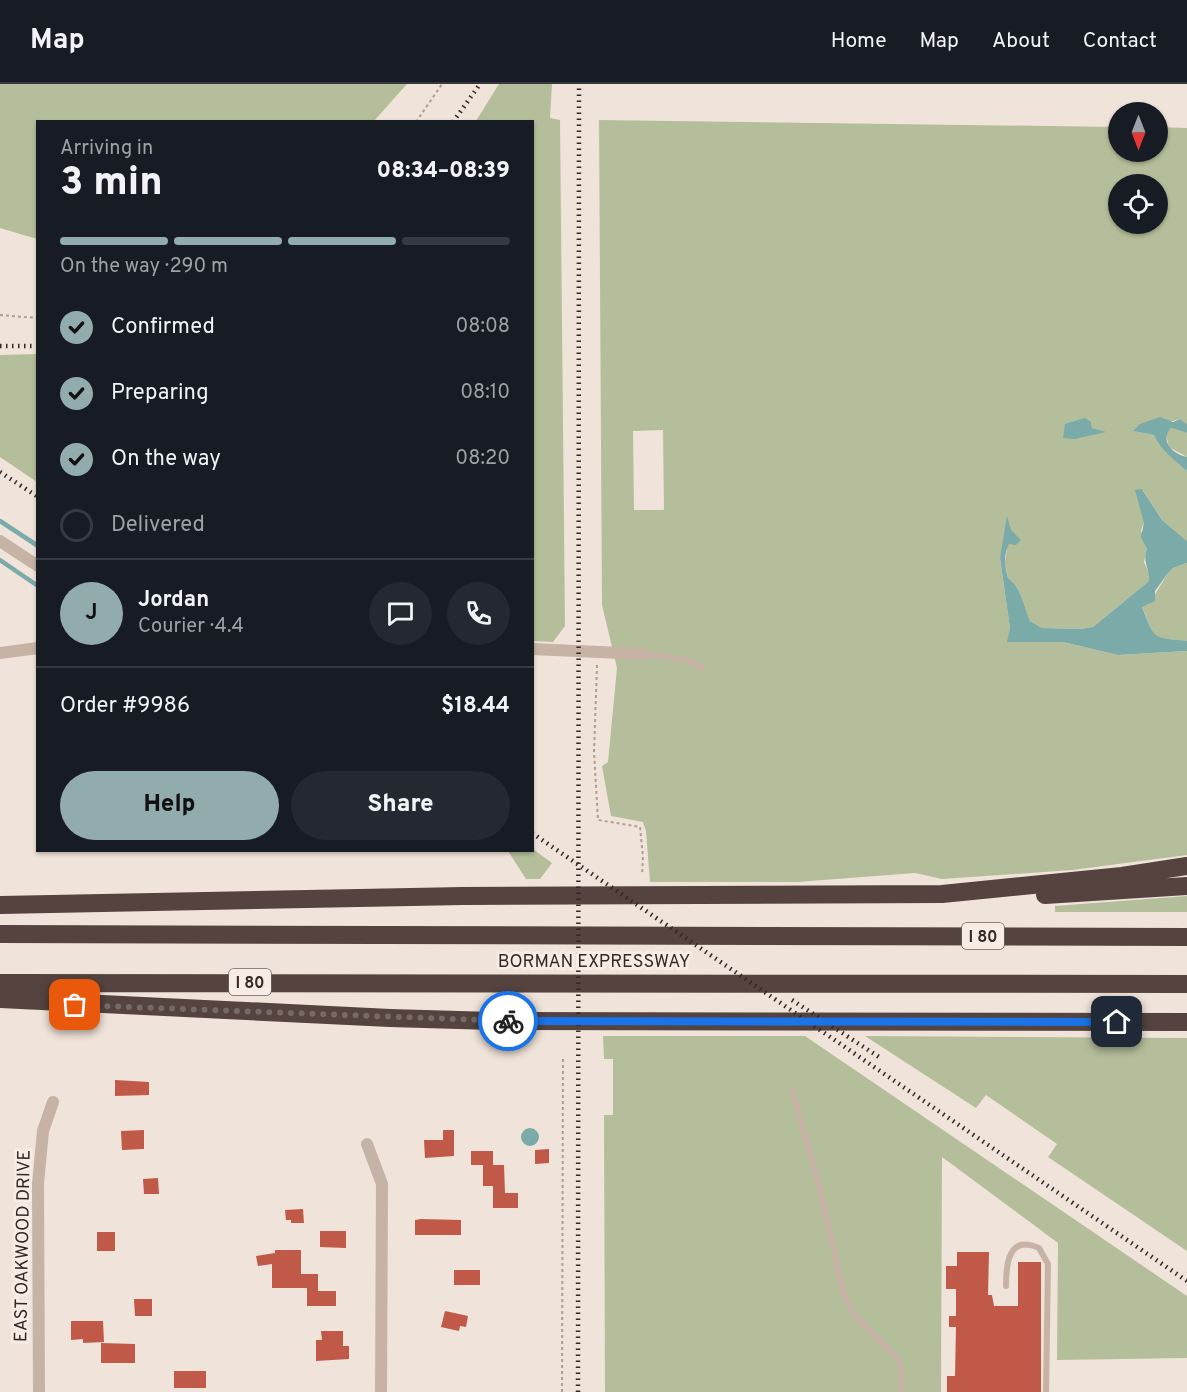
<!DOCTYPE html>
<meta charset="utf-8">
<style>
:root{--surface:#171b24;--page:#242831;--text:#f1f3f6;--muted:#9ea1a6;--line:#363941;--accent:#92abac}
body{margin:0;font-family:Overpass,sans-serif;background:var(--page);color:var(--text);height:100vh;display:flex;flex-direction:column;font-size:22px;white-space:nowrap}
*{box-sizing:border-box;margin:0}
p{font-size:20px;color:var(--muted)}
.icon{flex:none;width:33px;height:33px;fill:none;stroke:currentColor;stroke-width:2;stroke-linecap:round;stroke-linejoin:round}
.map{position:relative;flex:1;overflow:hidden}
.drawer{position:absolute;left:36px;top:36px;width:498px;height:732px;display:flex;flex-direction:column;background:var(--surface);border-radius:0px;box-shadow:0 2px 4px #0004}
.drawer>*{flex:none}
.needle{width:39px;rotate:180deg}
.tools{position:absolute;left:1108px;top:18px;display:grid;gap:12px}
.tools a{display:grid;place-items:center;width:60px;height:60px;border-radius:50%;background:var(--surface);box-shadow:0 2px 4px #0004;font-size:30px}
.pin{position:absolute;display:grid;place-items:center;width:51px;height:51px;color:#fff;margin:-26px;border-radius:12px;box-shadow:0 3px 9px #0006}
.courier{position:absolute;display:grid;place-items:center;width:60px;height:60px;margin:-30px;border:4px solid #1a73e8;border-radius:50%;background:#fff;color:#222;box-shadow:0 2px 8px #0007}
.overview em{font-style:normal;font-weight:800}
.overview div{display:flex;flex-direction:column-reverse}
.overview{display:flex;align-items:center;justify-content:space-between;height:102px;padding:0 24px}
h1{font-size:39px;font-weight:800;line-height:45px}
.bar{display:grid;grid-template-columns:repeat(4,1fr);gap:9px 6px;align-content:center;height:72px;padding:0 24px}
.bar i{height:8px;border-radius:4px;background:var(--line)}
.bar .on{background:var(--accent)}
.bar p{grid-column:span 4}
.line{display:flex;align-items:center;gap:15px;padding:0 24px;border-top:2px solid var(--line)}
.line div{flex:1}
.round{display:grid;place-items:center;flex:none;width:63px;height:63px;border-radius:32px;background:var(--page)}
ol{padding:0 24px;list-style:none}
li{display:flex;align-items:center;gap:18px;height:66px}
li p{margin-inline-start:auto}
li .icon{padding:6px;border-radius:50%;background:var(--accent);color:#111;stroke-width:4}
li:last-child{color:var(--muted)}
li i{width:33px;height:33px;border:3px solid var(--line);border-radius:50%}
.cta{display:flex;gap:12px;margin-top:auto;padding:12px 24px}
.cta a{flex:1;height:69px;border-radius:36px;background:var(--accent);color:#111;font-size:24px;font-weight:800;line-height:69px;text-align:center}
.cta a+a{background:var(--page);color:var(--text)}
header{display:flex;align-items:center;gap:36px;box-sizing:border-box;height:84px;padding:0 30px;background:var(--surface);border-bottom:2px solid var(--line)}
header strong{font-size:28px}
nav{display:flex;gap:33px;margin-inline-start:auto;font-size:21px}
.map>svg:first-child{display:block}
</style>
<header>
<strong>Map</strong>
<nav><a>Home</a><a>Map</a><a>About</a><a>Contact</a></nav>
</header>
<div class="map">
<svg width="1187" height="1308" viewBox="0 0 1187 1308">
<rect width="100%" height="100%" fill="#f0e3d9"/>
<path fill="#b5be9a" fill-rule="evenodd" d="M0 0H407L374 37 38 38 37 155 0 144Z
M499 0H552L550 34 560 36 565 542 553 558 532 557V38L476 37Z
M599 36 1119 43V68H1158V43L1187 44V340L1180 335 1134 347 1154 351C1163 365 1174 376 1187 387V457L1162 436 1143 406 1144 439 1141 446 1147 465 1144 478 1150 491 1149 497 1093 543 1080 545 1042 544 1030 537C1024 523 1021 502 1008 494L1005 479 1010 439 1000 474 1010 544 1008 558H1063L1118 571 1187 567V771L1072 786 942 795 915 789 797 798H650L646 747 643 738 611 732 602 682 608 678 617 584 602 521ZM1119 100H1158V140H1119ZM1091 338 1092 344 1104 348 1076 355ZM663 346 664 426H634L633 347Z
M37 270H38L37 398 0 373V271Z
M1171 344 1187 349V373L1169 363 1166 350Z
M1187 479V557C1151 553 1155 556 1142 522L1149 520 1168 489 1173 484Z
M533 765 552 779 540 795H526L508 767Z
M1187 812V828H1055V822Z
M603 952H805L1187 1212V1274L1057 1276 1058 1159 942 1073 941 1308H605L604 1031H613V975H604Z
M865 952 1187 954V1167L1048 1073 1057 1060 986 1011 976 1024Z"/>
<path fill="#7aaba9" d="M1160 333 1173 338 1180 335 1187 340V349L1171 344C1159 357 1173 370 1187 373V387C1174 376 1161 366 1154 351L1133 347 1140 340Z
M1085 334 1091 338 1092 344 1106 348 1076 355 1063 354 1065 340Z
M1142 405 1162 436 1187 457V479L1173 484 1168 489 1155 507V517L1142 523C1155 556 1152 553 1187 557V567L1118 571 1063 558H1007L1010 544 1000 474 1007 432 1011 446 1021 456 1016 461 1009 460C1003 471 1005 482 1008 494 1021 502 1024 523 1030 537L1042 544 1080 545 1093 543 1149 497C1150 484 1142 478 1147 465L1141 453 1144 439 1135 406Z
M521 1053a9 9 0 1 1 18 0a9 9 0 1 1-18 0Z"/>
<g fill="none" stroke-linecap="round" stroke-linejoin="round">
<path stroke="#7aaba9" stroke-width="4.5" d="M0 437 38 462
M0 476 38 502"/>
</g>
<path fill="#c05947" d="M115 996 149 998V1011L115 1012Z
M144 1046V1065L122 1066 121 1047Z
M443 1046H454V1072L425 1074 424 1056H443Z
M549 1065V1079L535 1080V1066Z
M471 1067H493V1081H471Z
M483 1081H504L505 1109H518V1124H493V1102H483Z
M158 1094 159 1110H144L143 1095Z
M303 1125 304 1139H291V1136H286L285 1126Z
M421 1135 461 1136V1151H415V1136Z
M320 1147H346V1164L320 1163Z
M97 1148H115V1167H97Z
M275 1166H301V1190H318V1207H336V1222H307V1204H272V1180L258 1182 256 1172 275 1169Z
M957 1168H989L988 1211H992L994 1222H1018V1178H1041V1308H947V1292H955L956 1243H949V1232H956V1205H946V1182H957Z
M454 1186H480V1201H454Z
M134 1215H152V1232H135Z
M445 1227 468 1232 466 1243 460 1242 459 1247 441 1243Z
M71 1237H103L104 1258 83 1259V1255L71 1256Z
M321 1247H343V1262H349V1275L316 1277V1256H322Z
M101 1259 135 1260V1279H101Z
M174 1287H206V1304H174Z"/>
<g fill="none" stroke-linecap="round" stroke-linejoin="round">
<path stroke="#b39c90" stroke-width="2" stroke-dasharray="3 3" stroke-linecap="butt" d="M416 38 442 0
M0 231 38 234
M597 581 594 668 598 736 640 743 643 773 642 791
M562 1308 563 972"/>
<path stroke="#c7b2a6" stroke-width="6" d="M644 570 687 576 702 584
M792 1006 820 1105 844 1211 855 1232 898 1275 901 1285 902 1308
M1006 1202C1006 1181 1008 1150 1039 1164L1048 1180 1046 1308"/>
<path stroke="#c7b2a6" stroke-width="12" d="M0 457 38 482
M532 565 644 570
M0 569 38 564
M367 1060 382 1100 381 1308
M39 1308 38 1100 43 1047 53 1018"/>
<path stroke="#54433e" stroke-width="18" d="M1045 811 1187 802
M0 821 463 812 942 810 1122 792 1187 782
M0 850 1187 853
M0 899 1187 900
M0 915 390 934 493 937 1187 938"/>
<path stroke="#332926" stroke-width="4.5" stroke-dasharray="1.5 4.5" stroke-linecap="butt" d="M453 38 480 0
M0 262H38
M0 388 38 413
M532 749 1187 1197
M792 916 882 975
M578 1308 579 0"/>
</g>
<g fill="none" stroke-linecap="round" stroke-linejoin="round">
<path stroke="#756a65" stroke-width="6" stroke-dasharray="0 10.8" d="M75 921 508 937"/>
<path stroke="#1a73e8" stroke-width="8" d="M508 937 1117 938"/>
</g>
<g text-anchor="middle" stroke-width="6" stroke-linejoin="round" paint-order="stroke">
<g fill="#f8ede5" stroke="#6e645f" stroke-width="1.5">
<rect x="962" y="839" width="42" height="26" rx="4.5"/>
<rect x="229" y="885" width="42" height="26" rx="4.5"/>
</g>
<g font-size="16" font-weight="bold" fill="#332926">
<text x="983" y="858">I 80</text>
<text x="250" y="904">I 80</text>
</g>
<g font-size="18" fill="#332926" stroke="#f8ede5">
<text x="594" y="883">BORMAN EXPRESSWAY</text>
<text transform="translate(22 1162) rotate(-89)" y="6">EAST OAKWOOD DRIVE</text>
</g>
</g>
</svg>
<div class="tools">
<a><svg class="needle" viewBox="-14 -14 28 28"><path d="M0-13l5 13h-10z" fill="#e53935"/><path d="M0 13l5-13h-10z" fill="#9ea1a6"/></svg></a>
<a><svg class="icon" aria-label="locate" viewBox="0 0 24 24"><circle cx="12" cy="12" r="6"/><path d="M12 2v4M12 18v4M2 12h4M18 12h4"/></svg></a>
</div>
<div class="pin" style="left:75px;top:921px;background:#ea580c"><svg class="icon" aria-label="bag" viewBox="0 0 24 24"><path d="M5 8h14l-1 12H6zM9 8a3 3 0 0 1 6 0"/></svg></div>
<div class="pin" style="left:1117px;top:938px;background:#1f2937"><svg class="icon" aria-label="home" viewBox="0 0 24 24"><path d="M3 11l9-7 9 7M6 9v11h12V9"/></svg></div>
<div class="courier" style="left:508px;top:937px"><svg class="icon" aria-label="bike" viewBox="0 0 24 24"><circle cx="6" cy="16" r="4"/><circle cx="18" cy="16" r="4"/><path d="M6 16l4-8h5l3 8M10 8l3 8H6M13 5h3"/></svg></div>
<section class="drawer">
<div class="overview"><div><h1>3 min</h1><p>Arriving in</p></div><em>08:34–08:39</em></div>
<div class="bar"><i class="on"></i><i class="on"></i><i class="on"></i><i></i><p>On the way · 290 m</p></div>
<ol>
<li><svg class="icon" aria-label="check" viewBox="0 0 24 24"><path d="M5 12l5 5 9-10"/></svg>Confirmed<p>08:08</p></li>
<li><svg class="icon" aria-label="check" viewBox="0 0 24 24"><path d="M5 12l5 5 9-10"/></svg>Preparing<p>08:10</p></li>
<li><svg class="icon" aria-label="check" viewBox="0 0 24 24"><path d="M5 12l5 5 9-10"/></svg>On the way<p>08:20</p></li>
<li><i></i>Delivered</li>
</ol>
<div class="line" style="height:108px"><b class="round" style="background:var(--accent);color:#111">J</b><div><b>Jordan</b><p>Courier · 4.4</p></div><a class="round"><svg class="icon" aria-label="chat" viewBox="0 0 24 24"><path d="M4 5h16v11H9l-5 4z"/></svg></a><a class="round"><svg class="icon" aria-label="phone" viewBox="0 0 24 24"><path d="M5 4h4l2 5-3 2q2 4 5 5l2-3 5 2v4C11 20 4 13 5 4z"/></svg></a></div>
<div class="line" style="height:78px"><div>Order #9986</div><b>$18.44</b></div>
<div class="cta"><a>Help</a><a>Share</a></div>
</section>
</div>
